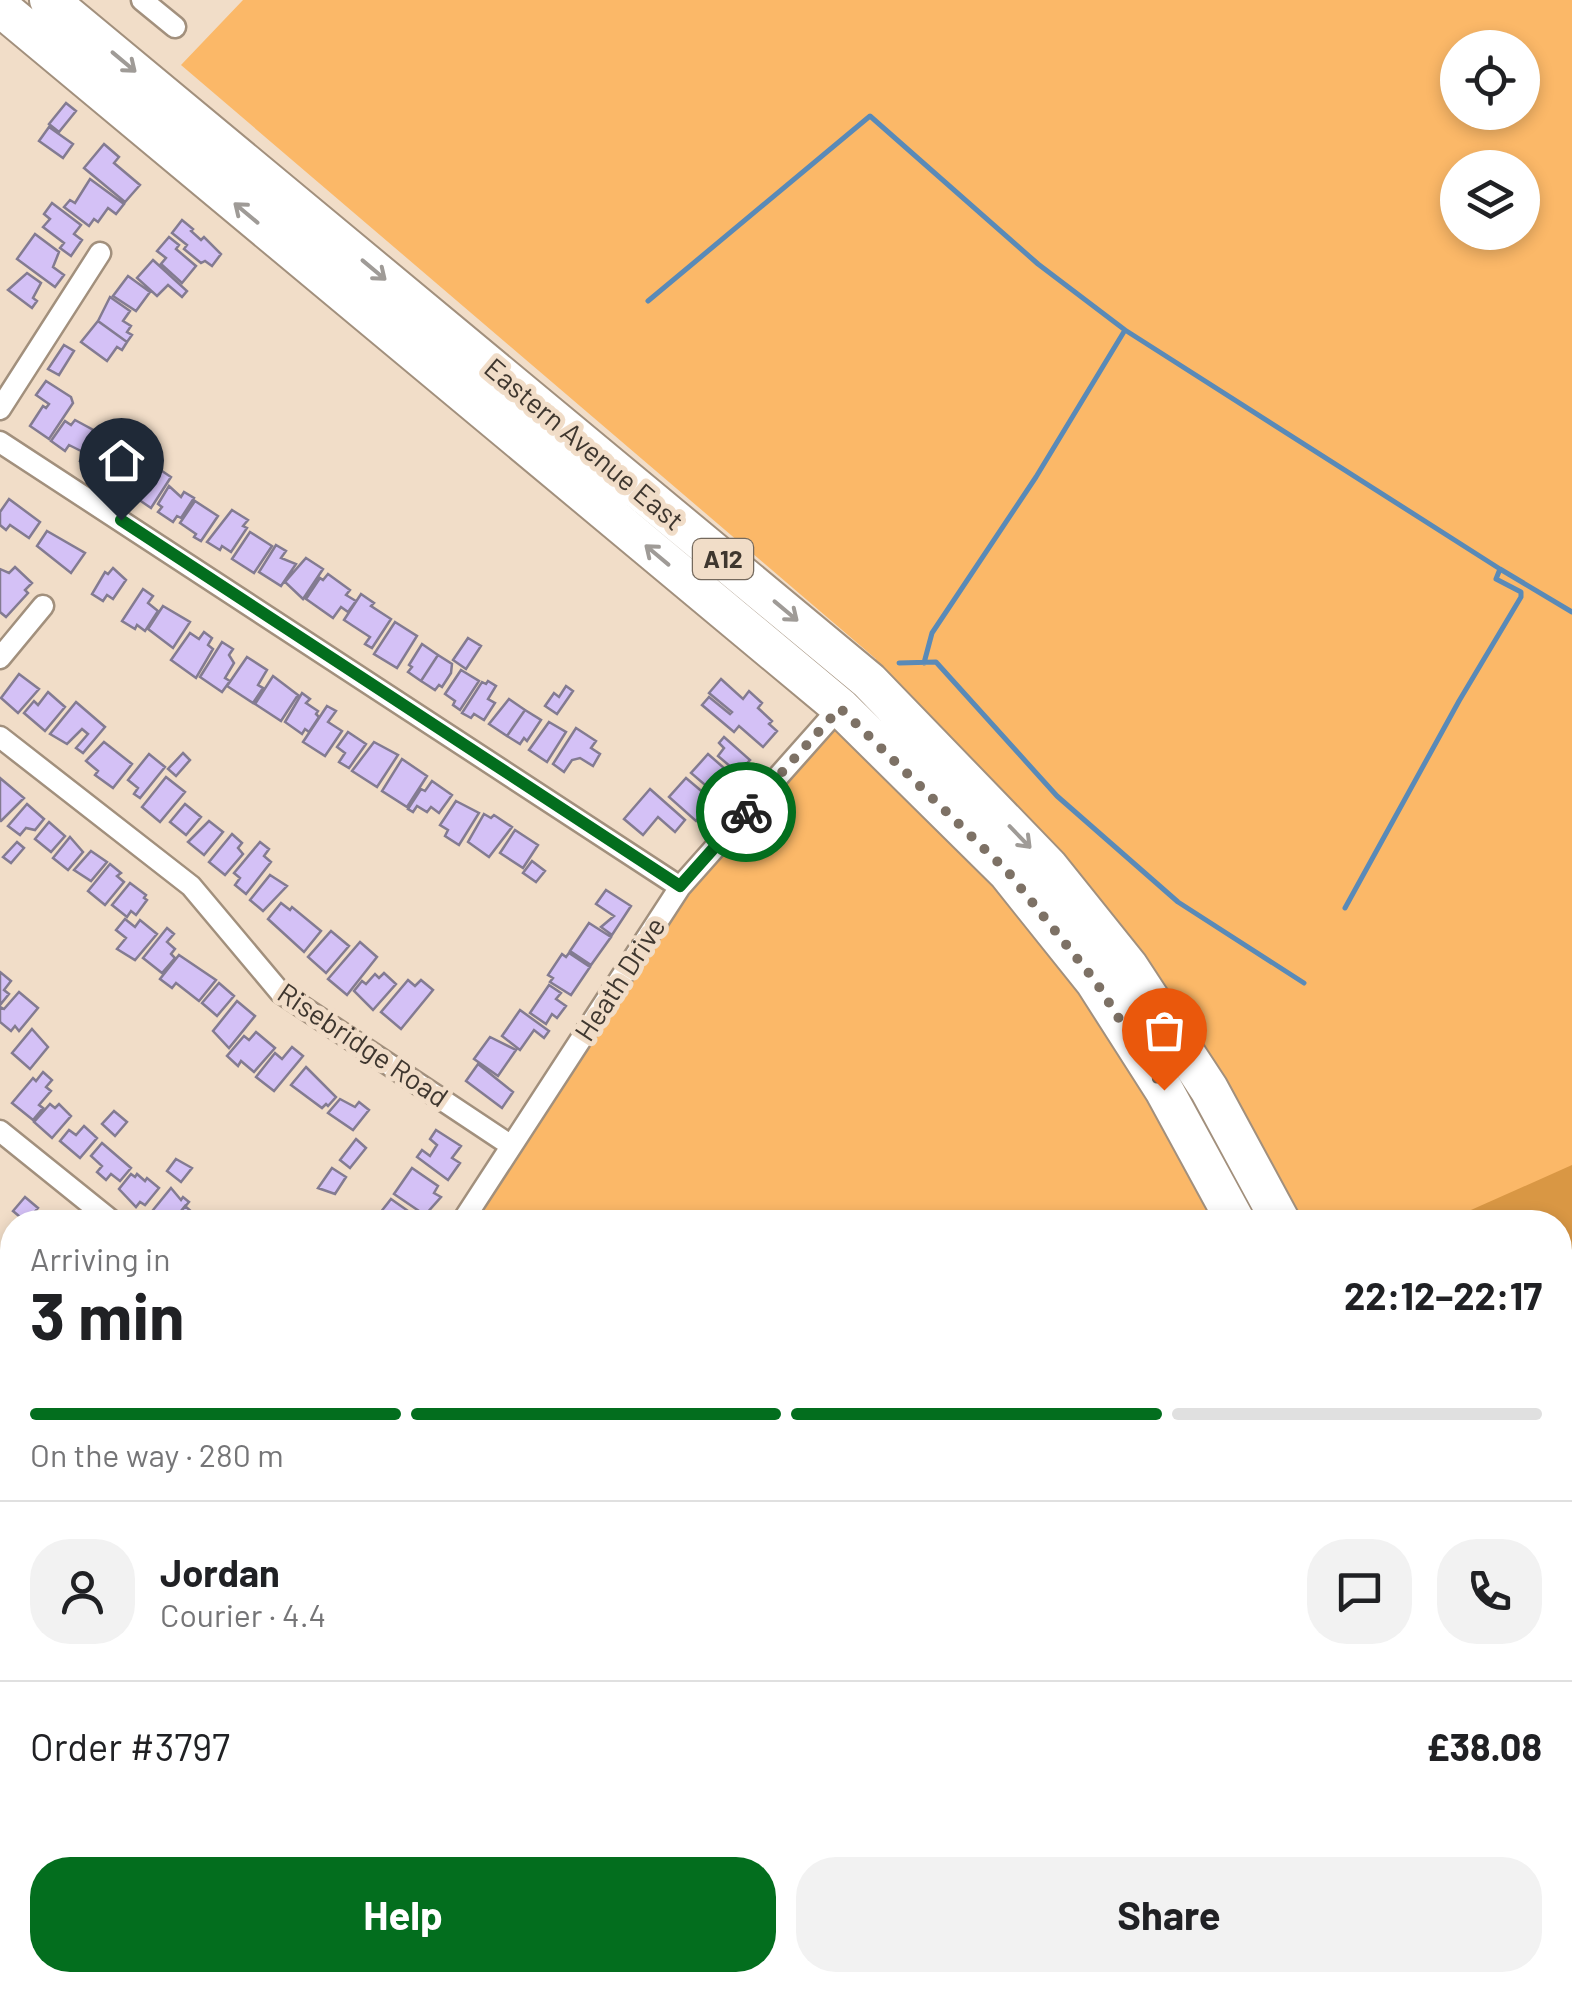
<!DOCTYPE html>
<meta charset="utf-8">
<style>
:root{--surface:#fff;--page:#f2f2f2;--text:#202124;--muted:#757577;--line:#e0e0e0;--accent:#036e1e}
body{margin:0;font-family:Barlow,sans-serif;background:var(--page);color:var(--text);height:100vh;display:flex;flex-direction:column;font-size:38px;white-space:nowrap}
*{box-sizing:border-box;margin:0}
p{font-size:32px;color:var(--muted)}
.icon{flex:none;width:55px;height:55px;fill:none;stroke:currentColor;stroke-width:2;stroke-linecap:round;stroke-linejoin:round}
.map{position:relative;flex:1;overflow:hidden}
.panel{position:absolute;left:0px;top:1210px;width:1572px;height:782px;display:flex;flex-direction:column;background:var(--surface);border-radius:40px 40px 0 0;box-shadow:0 5px 15px #0003}
.panel>*{flex:none}
.tools{position:absolute;left:1440px;top:30px;display:grid;gap:20px}
.tools a{display:grid;place-items:center;width:100px;height:100px;border-radius:50%;background:var(--surface);box-shadow:0 5px 15px #0003;font-size:50px}
.pin{position:absolute;display:grid;place-items:center;width:85px;height:85px;color:#fff;margin:-102px -42px;border-radius:50% 50% 50% 0;rotate:-45deg;box-shadow:0 0 10px #0007}
.pin .icon{rotate:45deg}
.courier{position:absolute;display:grid;place-items:center;width:100px;height:100px;margin:-50px;border:8px solid #036e1e;border-radius:50%;background:#fff;color:#222;box-shadow:0 2px 12px #0007}
.overview em{font-style:normal;font-weight:700}
.overview div{display:flex;flex-direction:column-reverse}
.overview{display:flex;align-items:center;justify-content:space-between;height:170px;padding:0 30px}
h1{font-size:65px;font-weight:700;line-height:75px}
.bar{display:grid;grid-template-columns:repeat(4,1fr);gap:15px 10px;align-content:center;height:120px;padding:0 30px}
.bar i{height:12px;border-radius:8px;background:var(--line)}
.bar .current{background:var(--accent)}
.bar p{grid-column:span 4}
.line{display:flex;align-items:center;gap:25px;padding:0 30px;border-top:2px solid var(--line)}
.line div{flex:1}
.round{display:grid;place-items:center;flex:none;width:105px;height:105px;border-radius:40px;background:var(--page)}
.cta{display:flex;gap:20px;margin-top:auto;padding:20px 30px}
.cta a{flex:1;height:115px;border-radius:40px;background:var(--accent);color:#fff;font-size:40px;font-weight:700;line-height:115px;text-align:center}
.cta a+a{background:var(--page);color:var(--text)}
.map>svg:first-child{display:block}
</style>
<div class="map">
<svg width="1572" height="1991" viewBox="0 0 1572 1991">
<rect width="100%" height="100%" fill="#f1ddc8"/>
<path fill="#fbb868" fill-rule="evenodd" d="M243 0H1572V1991H1280L1277 1980H1560V1222H462L680 887 840 707 876 659 181 65ZM1458 48H1522V112H1458ZM1458 168H1522V232H1458Z
M12 1861V1980H1197L1200 1991H0V1891Z"/>
<path fill="#d99744" d="M1572 1165V1371L1560 1370V1222H1444Z
M671 1980H838L836 1991H676Z
M971 1980H1043L1046 1991H974Z
M1197 1980H1278L1281 1991H1200Z"/>
<g fill="none" stroke-linecap="round" stroke-linejoin="round">
<path stroke="#598ab8" stroke-width="5" d="M648 301 870 116 1038 264 1125 330
M899 663 936 662 1057 796 1178 902 1304 983
M924 663 932 633 1036 477 1125 330 1500 569
M1345 908 1459 701 1521 597V592L1496 579 1500 569 1572 612"/>
</g>
<path fill="#d4c1f6" stroke="#837b91" stroke-width="2.5" d="M66 103 76 111 59 132 49 124Z
M49 127 73 144 63 158 39 141Z
M104 144 119 157 114 163 140 185 125 202 84 168Z
M90 179 124 204 116 214 108 208 98 222 94 219 89 226 64 207 70 200 75 203Z
M52 203 81 225 74 234 82 240 71 256 60 248 64 243 43 227 50 219 44 214Z
M182 220 193 229 191 231 201 240 204 237 221 254 212 266 205 261 201 263 184 249 187 245 172 233Z
M35 234 59 252 53 267 64 275 55 287 17 259Z
M169 237 179 245 176 249 196 266 182 283 161 264 166 258 157 251Z
M153 260 187 291 182 297 168 285 157 296 137 278Z
M27 273 41 283 33 298 37 301 32 308 8 290Z
M128 276 150 292 136 311 113 296Z
M110 297 130 311 123 321 131 326 127 332 132 335 127 342 98 321Z
M98 321 127 342 122 350 117 347 107 361 81 342Z
M64 345 74 351 59 375 48 369Z
M46 381 71 397 73 403 49 439 30 426 43 406 46 408 49 404 36 395Z
M75 420 97 432 83 452 69 445 65 451 51 441 65 421 71 425Z
M97 435 121 451 105 475 80 461Z
M125 447 143 459 137 468 141 471 127 491 107 479Z
M147 465 151 468 153 465 171 477 151 508 129 493Z
M169 486 181 497 184 492 194 498 181 518 177 516 173 522 158 512 162 507 158 504Z
M9 499 40 522 29 538 10 525 6 530 0 525V512Z
M195 501 218 516 201 541 194 537 196 534 180 523Z
M232 510 248 520 243 526 247 528 231 552 222 546 220 550 207 542Z
M47 531 85 553 71 573 37 546Z
M250 532 272 546 254 573 232 559Z
M276 545 286 551 281 558 296 564 281 586 259 572Z
M306 558 323 569 303 599 285 582Z
M15 567 32 583 25 590 28 593 6 617 0 612V569L9 573Z
M113 568 126 580 113 599 107 595 103 601 92 594 105 572 108 574Z
M328 574 350 590 346 595 356 601 348 612 341 607 333 618 306 599 320 578 323 580Z
M143 589 153 596 148 603 158 611 145 631 137 625 135 629 122 621Z
M361 594 374 603 371 606 391 619 372 648 365 644 370 637 344 620Z
M163 606 190 622 173 648 148 629Z
M395 622 417 636 397 668 374 654Z
M204 632 212 638 208 645 213 649 196 678 171 660 190 633 199 639Z
M468 638 481 646 466 669 453 660Z
M222 642 233 649 229 655 234 663 225 678 230 681 222 692 200 677Z
M422 644 438 655 421 681 408 672 412 667 409 665Z
M438 655 452 664 451 673 442 687 439 685 435 690 421 681Z
M247 657 267 670 258 685 263 688 253 703 227 686Z
M461 670 479 681 460 710 453 705 455 701 445 694Z
M19 674 39 689 18 713 1 698Z
M273 676 298 695 281 721 255 704Z
M721 679 743 699 749 691 762 703 758 708 772 721 769 724 777 731 763 747 739 726 734 732 702 705 709 697 730 714 732 712 709 693Z
M488 681 496 686 488 699 495 703 484 720 474 714 471 718 462 713 482 682 486 684Z
M566 686 573 691 557 714 545 706 554 693 559 697Z
M48 692 65 707 45 731 24 713 34 701 38 705Z
M302 693 310 699 306 703 318 711 316 714 319 717 309 732 305 729 302 734 285 722Z
M509 699 525 710 507 736 489 724Z
M76 702 105 727 83 753 76 748 88 734 82 729 67 744 50 734Z
M327 706 336 711 328 722 342 731 325 756 303 742Z
M525 710 541 720 527 741 524 738 520 744 507 736Z
M549 722 566 732 547 762 529 750Z
M576 728 596 741 591 748 600 754 593 766 580 758 572 760 564 772 553 764Z
M348 732 366 744 349 768 339 762 345 753 337 747Z
M724 737 750 760 738 773 718 756 724 748 719 743Z
M104 742 132 764 113 788 95 775 98 771 86 761Z
M374 742 398 755 377 787 352 771Z
M183 753 190 760 176 776 168 769Z
M149 754 165 767 140 798 134 794 138 788 128 780Z
M708 754 732 775 718 796 691 773Z
M402 759 427 776 407 807 382 791Z
M166 777 185 792 160 822 142 807Z
M0 778 24 798 1 821H0Z
M686 778 712 800 696 821 669 797Z
M432 781 452 795 439 813 431 807 427 812 417 806 413 812 408 809 421 789 425 791Z
M650 789 685 820 675 832 658 817 643 835 624 819Z
M456 801 479 813 459 845 445 836 448 830 440 825Z
M27 804 44 819 35 830 26 828 20 835 8 826Z
M185 804 201 817 186 835 170 822Z
M484 814 491 818 494 815 512 827 489 857 468 842Z
M209 821 223 832 204 855 188 842Z
M49 822 65 836 51 852 35 839Z
M515 830 538 845 523 868 500 853Z
M232 834 242 843 238 848 243 854 225 875 209 862Z
M70 837 83 852 68 870 53 858Z
M17 842 24 848 11 863 3 857Z
M260 842 269 849 264 856 271 862 246 894 235 885 240 878 234 873Z
M91 851 107 862 91 881 74 870Z
M532 861 545 871 536 882 523 873Z
M110 864 121 873 117 876 124 882 105 905 88 891Z
M270 875 287 886 263 911 250 900Z
M130 883 146 895 144 898 147 900 136 915 131 911 127 917 112 905Z
M606 890 631 906 612 935 601 927 614 916 596 904Z
M281 903 290 910 292 907 321 931 304 952 268 919Z
M125 919 135 927 140 920 157 934 135 960 117 949 126 938 116 930Z
M589 923 611 937 591 965 570 951Z
M167 928 174 934 167 942 175 949 171 954 175 958 162 973 143 958Z
M331 931 349 946 326 973 308 957Z
M360 942 377 957 347 995 328 979Z
M569 953 590 967 571 995 550 982 553 978 548 975 562 954 566 957Z
M179 955 216 980 199 1001 176 983 172 988 160 979Z
M0 972 11 981 4 990 9 994 0 1005Z
M384 973 396 984 373 1010 354 991 362 981 366 984 375 974 379 978Z
M408 980 415 986 421 980 433 990 401 1029 381 1012Z
M219 983 234 996 217 1016 202 1003Z
M549 985 561 993 556 999 566 1006 557 1018 552 1014 546 1024 530 1013Z
M19 992 38 1008 19 1031 15 1026 11 1031 0 1022V1007L4 1009Z
M237 1001 255 1016 229 1048 213 1031Z
M520 1010 549 1031 544 1038 534 1030 520 1050 502 1036Z
M32 1029 48 1047 30 1069 12 1053Z
M256 1032 275 1048 254 1072 241 1061 238 1066 227 1056 244 1036 249 1040Z
M490 1037 516 1050 498 1076 474 1059Z
M292 1047 303 1056 274 1091 256 1077 275 1053 282 1059Z
M478 1064 513 1092 502 1108 466 1081Z
M306 1067 336 1097 328 1106 326 1104 322 1108 291 1085Z
M43 1072 52 1080 46 1087 51 1091 39 1105 43 1108 33 1120 12 1103 33 1078 36 1081Z
M340 1099 355 1107 359 1102 369 1110 353 1130 328 1113Z
M50 1104 55 1108 59 1104 71 1116 52 1138 34 1122Z
M114 1111 127 1122 115 1136 102 1124Z
M84 1126 97 1138 80 1158 60 1141 69 1130 76 1135Z
M436 1130 461 1146 452 1158 460 1163 448 1180 417 1157 422 1150 430 1156 437 1145 430 1139Z
M356 1139 366 1148 350 1168 340 1160Z
M102 1143 131 1168 120 1181 111 1174 106 1180 97 1172 102 1166 91 1156Z
M176 1159 192 1168 181 1182 167 1171Z
M332 1168 346 1177 335 1194 318 1188Z
M412 1168 438 1186 434 1193 441 1197 425 1215 394 1194Z
M131 1174 135 1177 137 1174 145 1181 147 1178 159 1188 145 1205 140 1202 136 1207 119 1189Z
M171 1188 181 1200 183 1197 189 1202 172 1222H158L149 1215Z
M25 1197 38 1208 26 1222 13 1211Z
M391 1199 418 1218 415 1222H373Z
M185 1206 193 1213 191 1215 201 1222H172Z
M0 1507 1 1512 12 1516V1538L0 1534Z
M0 1735 12 1740V1774L7 1772 2 1785Z"/>
<g fill="none" stroke-linecap="round" stroke-linejoin="round">
<g stroke="#a2907d" stroke-width="25">
<path id="street" d="M142 0 175 27
M0 409 100 253
M0 442 680 887
M0 658 43 606
M0 737 191 886 280 992 510 1145
M0 1131 113 1222
M462 1222 680 887 840 707
M0 1564 12 1568
M0 1820 12 1824
M0 1891 12 1861"/>
</g>
<g stroke="#a2907d" stroke-width="42">
<path id="highway" d="M49 0 869 681 1048 866 1129 967 1209 1089 1281 1222
M0 7 840 707 1007 872 1095 982 1164 1090 1236 1222
M1462 1980 1464 1991
M1498 1980 1500 1991"/>
</g>
<use href="#street" stroke="#fff" stroke-width="20"/>
<use href="#highway" stroke="#fff" stroke-width="38"/>
</g>
<defs><path id="oneway-shaft" d="M-6 0H5M1.5-3L5.5 0L1.5 3" fill="none" stroke-width="1.6" stroke-linecap="round" stroke-linejoin="round" transform="scale(2.5)"/></defs>
<g stroke="#9f9b97">
<use href="#oneway-shaft" transform="translate(124 62) rotate(40)"/>
<use href="#oneway-shaft" transform="translate(246 213) rotate(-140)"/>
<use href="#oneway-shaft" transform="translate(374 270) rotate(40)"/>
<use href="#oneway-shaft" transform="translate(657 555) rotate(-140)"/>
<use href="#oneway-shaft" transform="translate(786 611) rotate(40)"/>
<use href="#oneway-shaft" transform="translate(1020 837) rotate(46)"/>
</g>
<g fill="none" stroke-linecap="round" stroke-linejoin="round">
<path stroke="#7d7165" stroke-width="10" stroke-dasharray="0 18" d="M746 812 840 708 1008 872 1096 982 1164 1090"/>
<path stroke="#036e1e" stroke-width="12" d="M121 520 680 886 746 812"/>
</g>
<g text-anchor="middle" stroke-width="10" stroke-linejoin="round" paint-order="stroke">
<rect fill="#f1ddc8" stroke="#74695d" stroke-width="2.5" x="693" y="539" width="60" height="40" rx="8"/>
<g font-size="25" font-weight="bold" fill="#3f372f">
<text x="723" y="568">A12</text>
</g>
<g font-size="28" fill="#3f372f" stroke="#f1ddc8">
<text transform="translate(584 444) rotate(40)" y="10">Eastern Avenue East</text>
<text transform="translate(620 979) rotate(-57)" y="10">Heath Drive</text>
<text transform="translate(363 1045) rotate(34)" y="10">Risebridge Road</text>
</g>
</g>
</svg>
<div class="tools">
<a><svg class="icon" aria-label="locate" viewBox="0 0 24 24"><circle cx="12" cy="12" r="6"/><path d="M12 2v4M12 18v4M2 12h4M18 12h4"/></svg></a>
<a><svg class="icon" aria-label="layers" viewBox="0 0 24 24"><path d="M12 4l9 5-9 5-9-5zM3 14l9 5 9-5"/></svg></a>
</div>
<div class="pin" style="left:1164px;top:1090px;background:#ea580c"><svg class="icon" aria-label="bag" viewBox="0 0 24 24"><path d="M5 8h14l-1 12H6zM9 8a3 3 0 0 1 6 0"/></svg></div>
<div class="pin" style="left:121px;top:520px;background:#1f2937"><svg class="icon" aria-label="home" viewBox="0 0 24 24"><path d="M3 11l9-7 9 7M6 9v11h12V9"/></svg></div>
<div class="courier" style="left:746px;top:812px"><svg class="icon" aria-label="bike" viewBox="0 0 24 24"><circle cx="6" cy="16" r="4"/><circle cx="18" cy="16" r="4"/><path d="M6 16l4-8h5l3 8M10 8l3 8H6M13 5h3"/></svg></div>
<section class="panel">
<div class="overview"><div><h1>3 min</h1><p>Arriving in</p></div><em>22:12–22:17</em></div>
<div class="bar"><i class="current"></i><i class="current"></i><i class="current"></i><i></i><p>On the way · 280 m</p></div>
<div class="line" style="height:180px"><a class="round"><svg class="icon" aria-label="person" viewBox="0 0 24 24"><circle cx="12" cy="8" r="4"/><path d="M4 21q1-7 8-7t8 7"/></svg></a><div><b>Jordan</b><p>Courier · 4.4</p></div><a class="round"><svg class="icon" aria-label="chat" viewBox="0 0 24 24"><path d="M4 5h16v11H9l-5 4z"/></svg></a><a class="round"><svg class="icon" aria-label="phone" viewBox="0 0 24 24"><path d="M5 4h4l2 5-3 2q2 4 5 5l2-3 5 2v4C11 20 4 13 5 4z"/></svg></a></div>
<div class="line" style="height:130px"><div>Order #3797</div><b>£38.08</b></div>
<div class="cta"><a>Help</a><a>Share</a></div>
</section>
</div>
